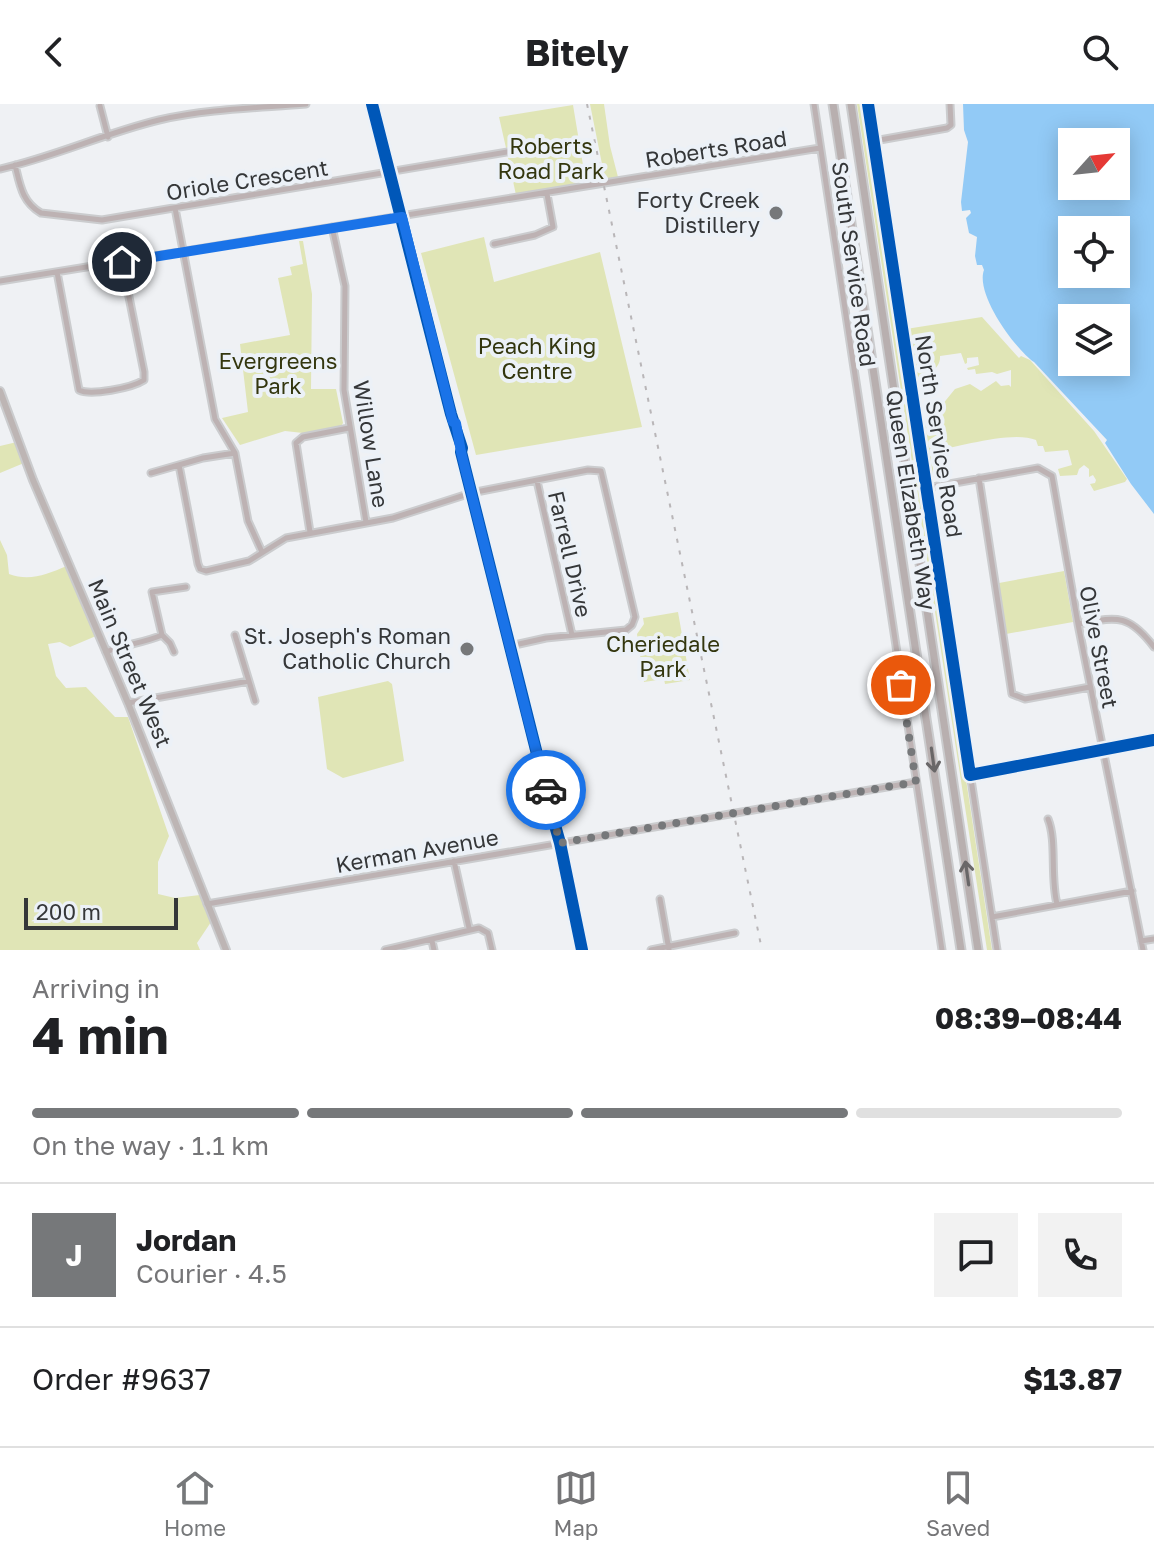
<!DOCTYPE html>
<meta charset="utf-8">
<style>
:root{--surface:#fff;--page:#f2f2f2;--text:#202124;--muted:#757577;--line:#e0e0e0;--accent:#76787a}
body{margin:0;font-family:"Golos Text",sans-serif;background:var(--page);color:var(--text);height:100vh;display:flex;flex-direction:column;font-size:30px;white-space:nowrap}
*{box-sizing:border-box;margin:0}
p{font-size:26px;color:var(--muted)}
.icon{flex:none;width:44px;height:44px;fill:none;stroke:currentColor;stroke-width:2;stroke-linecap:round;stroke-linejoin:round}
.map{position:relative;height:846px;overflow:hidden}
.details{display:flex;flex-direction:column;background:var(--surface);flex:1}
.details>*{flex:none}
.needle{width:52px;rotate:63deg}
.controls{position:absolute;left:1058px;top:24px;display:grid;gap:16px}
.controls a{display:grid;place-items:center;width:72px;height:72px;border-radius:0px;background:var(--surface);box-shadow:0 4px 20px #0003;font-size:40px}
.scale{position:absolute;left:24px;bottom:20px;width:154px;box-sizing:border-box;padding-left:8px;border:4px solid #353739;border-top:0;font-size:22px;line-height:28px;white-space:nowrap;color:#353739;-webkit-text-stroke:6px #ecf1f7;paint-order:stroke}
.pin{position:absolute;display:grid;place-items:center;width:68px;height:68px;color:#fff;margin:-34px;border:4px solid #fff;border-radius:50%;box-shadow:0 2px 8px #0007}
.courier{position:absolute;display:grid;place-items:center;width:80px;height:80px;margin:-40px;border:6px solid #1a73e8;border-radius:50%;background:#fff;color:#222;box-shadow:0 2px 10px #0007}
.head em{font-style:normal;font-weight:700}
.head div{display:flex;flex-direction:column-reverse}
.head{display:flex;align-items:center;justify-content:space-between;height:136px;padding:0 32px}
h1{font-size:52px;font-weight:700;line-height:60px}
.bar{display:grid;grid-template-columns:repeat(4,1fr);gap:12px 8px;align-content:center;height:96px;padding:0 32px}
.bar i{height:10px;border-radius:6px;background:var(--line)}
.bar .selected{background:var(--accent)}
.bar p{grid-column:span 4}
.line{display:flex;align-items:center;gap:20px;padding:0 32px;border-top:2px solid var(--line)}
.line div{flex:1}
.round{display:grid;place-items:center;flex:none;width:84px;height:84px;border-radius:0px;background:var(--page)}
header{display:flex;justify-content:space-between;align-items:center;height:104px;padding:0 32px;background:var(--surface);font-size:36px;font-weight:700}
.menu{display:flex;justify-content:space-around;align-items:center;height:112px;border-top:2px solid var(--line);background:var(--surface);font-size:22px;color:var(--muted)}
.menu a{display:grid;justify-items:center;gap:4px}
.menu .selected{color:var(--accent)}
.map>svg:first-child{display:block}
</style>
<header><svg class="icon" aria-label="back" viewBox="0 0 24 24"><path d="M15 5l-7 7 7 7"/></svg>Bitely<svg class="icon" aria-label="search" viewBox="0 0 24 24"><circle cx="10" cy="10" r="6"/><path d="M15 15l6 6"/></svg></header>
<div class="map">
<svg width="1154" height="846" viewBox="0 0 1154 846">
<rect width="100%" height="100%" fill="#eff1f4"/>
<path fill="#e0e5b6" d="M590 0H604L610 42 618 73 605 75Z
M857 0H863L992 846H987Z
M573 1 586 79 516 91 508 54 520 53 522 44 517 40 506 44 499 13Z
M484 133 494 178 600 148 642 323 476 351 421 149Z
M299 137H303L312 190 311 285H336L343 319 341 322 303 329 285 327 240 341 222 314 248 308 240 240 290 231 278 174 292 171 290 163 303 160Z
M982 213 1019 254 1021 252 1030 256 1094 327 1127 375 1125 378 1094 387 1090 380 1095 379 1096 376 1093 371 1089 373V365L1084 361 1079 365 1077 371 1060 372 1058 365 1072 361 1068 346 1045 348 1043 342H1038L1036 336C1013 326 957 343 931 348L934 373 929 372 921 320 933 312 955 285 970 280 981 287 996 277 1001 282 1009 281 1011 283V266L997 270 992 268 976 270 975 265 968 266 967 264 979 261 978 253 967 254V259L965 260 961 249 940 252C941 265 927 272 915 274L906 225Z
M17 338 24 359 0 369V342Z
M0 436 7 451 9 470C30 478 47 470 67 462L93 519 96 532 70 543 60 538 48 540 56 572 66 584 86 583 115 613H128L169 732 158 758V790L175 794 200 791 211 818 197 839 200 846H0Z
M1064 467 1073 518 1006 530 999 479Z
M678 508 690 576 665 580 664 575 644 578 637 530 644 520 643 514Z
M388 577 392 580 404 657 343 674 327 665 318 593Z"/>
<path fill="#92caf6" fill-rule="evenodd" d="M963 0H1154V410L1131 380 1105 339 1107 336 1034 258C1015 245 975 190 984 166L982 161H977L975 152 977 133 969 129 966 114 971 109 970 106 962 107 961 98 968 38 964 26ZM1072 38H1116V82H1072ZM1072 126H1116V170H1072ZM1072 214H1116V258H1072Z"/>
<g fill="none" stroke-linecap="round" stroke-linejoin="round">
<g stroke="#cbccce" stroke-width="9">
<path id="minor" d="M814 0 942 846
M868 0 997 846
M100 2 108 33
M874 37 947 24 951 21 950 0
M15 61C20 81 22 98 41 109L102 116 513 47
M0 65C54 53 105 29 159 16 206 5 257 4 306 0
M175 104 215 315 235 349 248 417 262 448
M332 123 345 182 344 286 366 418
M494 140 535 131 553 123 547 90
M57 168 79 286C90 292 132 284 144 276V268L122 158
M0 177 820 44
M179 361 198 460 200 465 206 467 249 457 286 434 393 414 471 389 588 366 601 367 635 513 632 521 626 526 546 534 510 542
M151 369 203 354 235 349
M979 374 1012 590 1025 595 1090 583
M537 377 572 531
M927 384 1038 364 1052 372 1078 520 1143 846
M310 428 296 339 303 333 349 324
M1078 520C1117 513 1128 509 1154 543
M235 531 255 597
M106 548C125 540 144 539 162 531
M174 548 170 539 162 531 152 488 186 483
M128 599 249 577
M970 671 1154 636
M1048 715C1057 737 1050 773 1057 800
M454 757 469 824
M660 795 669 846
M207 800 916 678
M992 813 1132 787
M432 837 434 846
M1141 837 1154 835
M385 846 479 824 488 829 492 846
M651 846 735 829"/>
</g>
<g stroke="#cbccce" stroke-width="10">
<path id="major" d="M372 0 451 310 462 344 461 348 537 650 536 654 560 739 582 846
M0 287 33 376 128 599 226 846
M453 318 451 320 461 348
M537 650 540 652 544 669 542 671"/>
</g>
<g stroke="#cbccce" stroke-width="11">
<path id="highway" d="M833 0 961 846
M851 0 978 846"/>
</g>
<use href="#minor" stroke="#bdb2b3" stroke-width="5"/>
<use href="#major" stroke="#bdb5b4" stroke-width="6"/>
<use href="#highway" stroke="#b8afaf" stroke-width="7"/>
<path stroke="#b9b6b8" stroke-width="2" stroke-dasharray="4 8" stroke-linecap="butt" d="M587 0 762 846"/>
<g stroke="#ecf1f7" stroke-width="17">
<path id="cycleway" d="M372 0 451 310 462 344 461 348 537 650 536 654 560 739 582 846
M868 0 970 671 1154 636"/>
</g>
<use href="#cycleway" stroke="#0057b8" stroke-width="12"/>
</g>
<defs><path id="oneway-shaft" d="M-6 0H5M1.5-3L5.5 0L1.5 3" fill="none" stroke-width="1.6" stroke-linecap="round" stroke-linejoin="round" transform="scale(2)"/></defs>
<g stroke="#696768">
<use href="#oneway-shaft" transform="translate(933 656) rotate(82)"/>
<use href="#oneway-shaft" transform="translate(967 769) rotate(-98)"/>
</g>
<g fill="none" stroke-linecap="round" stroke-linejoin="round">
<path stroke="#76787a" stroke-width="8" stroke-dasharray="0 14.4" d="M546 686 560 739 916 678 901 581"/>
<path stroke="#1a73e8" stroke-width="10" d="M122 158 402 113 453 318 456 319 461 348 530 623 537 650 540 652 546 686"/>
</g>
<g fill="#76787a" stroke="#ecf1f7" stroke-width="3">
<circle cx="776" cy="109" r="8"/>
<circle cx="467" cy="545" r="8"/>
</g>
<g text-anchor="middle" stroke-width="8" stroke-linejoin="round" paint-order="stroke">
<g font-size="22" fill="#33360e" stroke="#ecf1f7">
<text x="551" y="50">Roberts<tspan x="551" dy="25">Road Park</tspan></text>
<text x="537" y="250">Peach King<tspan x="537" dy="25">Centre</tspan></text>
<text x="278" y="265">Evergreens<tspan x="278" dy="25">Park</tspan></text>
<text x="663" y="548">Cheriedale<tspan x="663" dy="25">Park</tspan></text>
</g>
<g font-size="22" fill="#353739" stroke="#ecf1f7">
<text transform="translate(716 45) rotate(-9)" y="8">Roberts Road</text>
<text transform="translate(247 76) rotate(-9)" y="8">Oriole Crescent</text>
<text transform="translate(854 160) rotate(82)" y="8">South Service Road</text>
<text transform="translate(939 332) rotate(81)" y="8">North Service Road</text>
<text transform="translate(371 340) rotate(81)" y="8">Willow Lane</text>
<text transform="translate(911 396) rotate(81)" y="8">Queen Elizabeth Way</text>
<text transform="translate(570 450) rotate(77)" y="8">Farrell Drive</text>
<text transform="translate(1099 543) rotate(79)" y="8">Olive Street</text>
<text transform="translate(130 559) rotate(67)" y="8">Main Street West</text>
<text transform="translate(417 747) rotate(-10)" y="8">Kerman Avenue</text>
</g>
<g font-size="22" fill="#353739" stroke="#ecf1f7" text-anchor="end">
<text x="760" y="104">Forty Creek<tspan x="760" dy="25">Distillery</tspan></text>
<text x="451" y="540">St. Joseph's Roman<tspan x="451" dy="25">Catholic Church</tspan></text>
</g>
</g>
</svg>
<div class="controls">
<a><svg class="needle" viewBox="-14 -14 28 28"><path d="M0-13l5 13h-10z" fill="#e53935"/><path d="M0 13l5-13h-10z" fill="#757577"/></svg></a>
<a><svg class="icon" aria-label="locate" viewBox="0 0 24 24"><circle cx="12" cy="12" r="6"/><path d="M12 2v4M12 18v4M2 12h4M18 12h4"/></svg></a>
<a><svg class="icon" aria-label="layers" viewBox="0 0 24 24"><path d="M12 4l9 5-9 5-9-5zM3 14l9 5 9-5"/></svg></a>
</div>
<div class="scale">200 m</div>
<div class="pin" style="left:901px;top:581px;background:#ea580c"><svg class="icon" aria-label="bag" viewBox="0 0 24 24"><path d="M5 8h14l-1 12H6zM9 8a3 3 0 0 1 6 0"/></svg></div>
<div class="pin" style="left:122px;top:158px;background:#1f2937"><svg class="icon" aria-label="home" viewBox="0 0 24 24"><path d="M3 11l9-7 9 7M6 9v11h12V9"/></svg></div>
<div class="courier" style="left:546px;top:686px"><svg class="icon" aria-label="car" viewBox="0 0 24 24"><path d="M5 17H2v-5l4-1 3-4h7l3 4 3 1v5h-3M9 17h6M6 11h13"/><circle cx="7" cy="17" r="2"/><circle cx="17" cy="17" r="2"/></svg></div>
</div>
<section class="details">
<div class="head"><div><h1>4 min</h1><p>Arriving in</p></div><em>08:39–08:44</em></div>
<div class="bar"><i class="selected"></i><i class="selected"></i><i class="selected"></i><i></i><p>On the way · 1.1 km</p></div>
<div class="line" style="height:144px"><b class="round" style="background:var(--accent);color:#fff">J</b><div><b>Jordan</b><p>Courier · 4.5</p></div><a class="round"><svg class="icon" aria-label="chat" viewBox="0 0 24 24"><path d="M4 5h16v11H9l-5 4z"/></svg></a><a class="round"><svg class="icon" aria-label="phone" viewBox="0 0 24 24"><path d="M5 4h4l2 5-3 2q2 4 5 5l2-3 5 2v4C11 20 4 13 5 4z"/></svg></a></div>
<div class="line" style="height:104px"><div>Order #9637</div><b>$13.87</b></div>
</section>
<nav class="menu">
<a class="selected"><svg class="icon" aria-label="home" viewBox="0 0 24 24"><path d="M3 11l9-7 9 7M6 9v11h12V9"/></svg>Home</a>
<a><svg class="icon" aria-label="map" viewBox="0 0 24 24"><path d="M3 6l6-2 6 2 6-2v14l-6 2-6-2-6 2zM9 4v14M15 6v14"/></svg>Map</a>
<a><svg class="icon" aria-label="saved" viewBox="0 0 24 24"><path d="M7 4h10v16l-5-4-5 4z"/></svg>Saved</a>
</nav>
